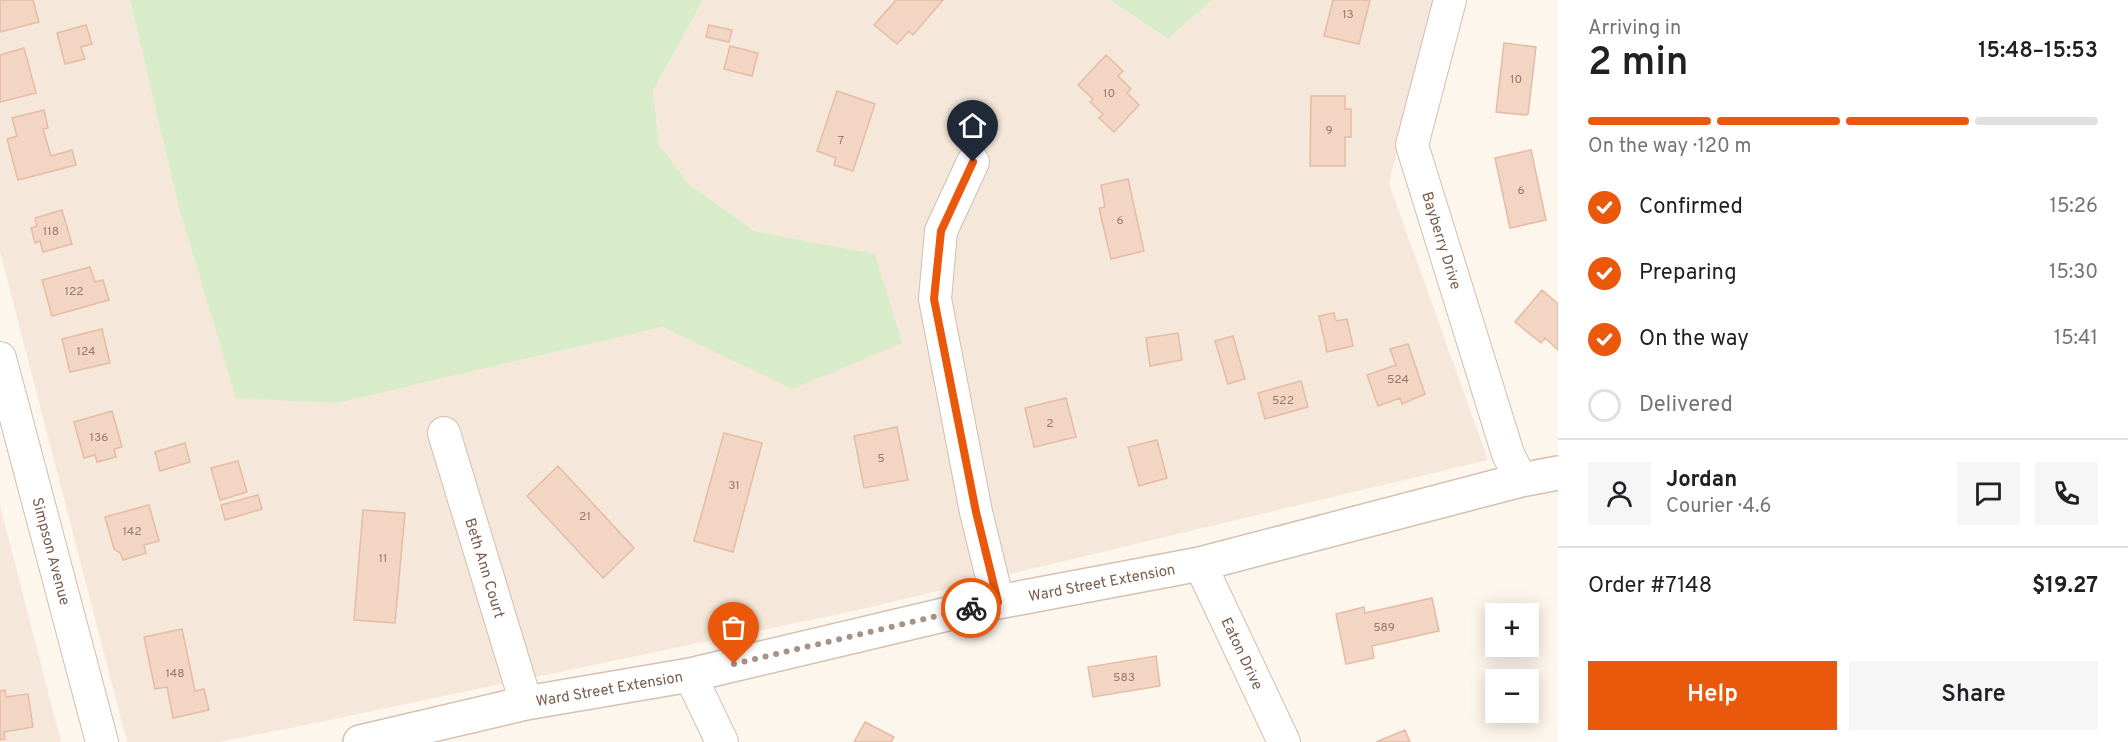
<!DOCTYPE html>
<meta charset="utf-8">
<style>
:root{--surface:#fff;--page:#f6f6f6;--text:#202124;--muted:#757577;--line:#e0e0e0;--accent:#ea580c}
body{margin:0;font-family:Overpass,sans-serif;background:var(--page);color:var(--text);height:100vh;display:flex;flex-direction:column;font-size:22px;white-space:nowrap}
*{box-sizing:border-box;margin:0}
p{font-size:20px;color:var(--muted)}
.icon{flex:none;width:33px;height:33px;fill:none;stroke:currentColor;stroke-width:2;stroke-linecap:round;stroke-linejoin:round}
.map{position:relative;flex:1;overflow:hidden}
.panel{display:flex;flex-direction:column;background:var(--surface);width:570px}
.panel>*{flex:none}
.fabs{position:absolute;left:1485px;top:603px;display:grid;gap:12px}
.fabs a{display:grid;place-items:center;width:54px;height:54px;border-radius:0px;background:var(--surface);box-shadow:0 3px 15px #0003;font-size:30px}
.pin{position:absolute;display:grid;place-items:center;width:51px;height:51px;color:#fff;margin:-62px -26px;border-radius:50% 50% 50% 0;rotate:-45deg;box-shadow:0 0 6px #0007}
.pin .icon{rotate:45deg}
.courier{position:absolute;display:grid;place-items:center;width:60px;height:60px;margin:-30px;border:4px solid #ea580c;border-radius:50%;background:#fff;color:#222;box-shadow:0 2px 8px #0007}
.summary em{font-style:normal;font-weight:600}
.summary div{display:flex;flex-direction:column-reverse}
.summary{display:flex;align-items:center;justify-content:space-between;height:102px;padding:0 30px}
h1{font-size:39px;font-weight:600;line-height:45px}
.bar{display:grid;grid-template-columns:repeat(4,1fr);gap:9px 6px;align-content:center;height:72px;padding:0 30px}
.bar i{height:8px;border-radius:4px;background:var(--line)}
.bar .on{background:var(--accent)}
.bar p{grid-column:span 4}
.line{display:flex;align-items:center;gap:15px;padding:0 30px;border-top:2px solid var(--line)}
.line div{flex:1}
.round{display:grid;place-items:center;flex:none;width:63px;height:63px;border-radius:0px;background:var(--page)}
ol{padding:0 30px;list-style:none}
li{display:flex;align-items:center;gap:18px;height:66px}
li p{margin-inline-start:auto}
li .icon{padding:6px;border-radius:50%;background:var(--accent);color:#fff;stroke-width:4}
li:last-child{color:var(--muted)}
li i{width:33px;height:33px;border:3px solid var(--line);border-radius:50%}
.cta{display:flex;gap:12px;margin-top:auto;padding:12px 30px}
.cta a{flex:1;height:69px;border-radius:0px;background:var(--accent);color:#fff;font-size:24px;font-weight:600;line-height:69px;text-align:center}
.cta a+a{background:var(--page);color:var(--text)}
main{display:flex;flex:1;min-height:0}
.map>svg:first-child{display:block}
</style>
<main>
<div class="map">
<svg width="1558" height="742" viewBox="0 0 1558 742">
<rect width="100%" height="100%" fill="#fdf6ec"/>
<path fill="#f5e8da" d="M0 0H130L178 204 337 403 662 327 793 388 875 254 754 231 689 184 659 144 653 91 703 0H1110L1168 39 1212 0H1433L1389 183 1488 460 858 610 305 725 219 742H127L0 252Z
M0 505 61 742H0Z"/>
<path fill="#d8ecc9" d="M130 0H703L653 91 659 144 689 184 754 231 875 254 902 343 793 389 662 327 337 403 236 398 178 204Z
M1110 0H1212L1168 39Z"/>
<path fill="#f3d5c3" stroke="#e6bba3" stroke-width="1.5" d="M0 0H33L39 22 0 32Z
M896 0H943L913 35 909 31 897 44 874 25Z
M1333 0H1370L1359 44 1324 36Z
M86 25 92 44 81 47 85 59 65 64 57 33Z
M709 25 732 30 729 42 706 37Z
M1504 43 1536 47 1528 114 1526 115 1496 112Z
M730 46 758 53 752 76 724 69Z
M24 48 36 93 0 102V55Z
M1106 55 1123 71 1118 76 1131 89 1127 93 1139 105 1114 132 1099 118 1103 114 1090 102 1093 99 1078 85Z
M837 91 875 104 853 171 834 165 836 158 817 151Z
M1311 96H1345V109H1351V137H1345V166H1310Z
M44 110 48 128 43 129 51 156 72 150 76 165 18 180 7 139 17 136 12 118Z
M1531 150 1546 220 1510 228 1495 158Z
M1128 179 1144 251 1111 259 1099 208 1105 207 1101 185Z
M62 210 72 244 43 252 40 241 35 243 31 228 37 226 35 218Z
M90 267 95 282 103 280 109 300 52 316 42 280Z
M1542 290 1558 304V350L1545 338 1541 343 1515 322Z
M1334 313 1336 321 1347 319 1353 346 1327 352 1319 316Z
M102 329 110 363 70 372 62 339Z
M1178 333 1182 360 1150 366 1146 338Z
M1233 336 1245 379 1228 384 1215 341Z
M1408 344 1425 394 1402 404 1400 398 1378 406 1367 375 1396 365 1390 349Z
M1301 381 1308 407 1265 419 1258 393Z
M1066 398 1076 437 1034 447 1025 408Z
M112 411 122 447 114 449 116 457 97 462 95 455 84 458 74 422Z
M897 427 908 480 864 488 854 436Z
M724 433 762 443 733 552 694 541Z
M1157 440 1167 478 1139 486 1128 447Z
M185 443 190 462 160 471 155 452Z
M238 461 247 492 220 500 211 468Z
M558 466 634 548 603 578 527 496Z
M258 495 262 509 225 520 221 505Z
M149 505 159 541 144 545 146 553 123 560 120 553 114 549 105 517Z
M363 510 405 513 395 623 354 620Z
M1432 598 1439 631 1372 646 1374 658 1346 664 1336 614 1364 607 1365 613Z
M182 629 195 691 204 689 209 710 173 718 167 687 155 689 144 637Z
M1156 656 1160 686 1093 697 1088 667Z
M5 690 6 697 28 694 33 727 4 732 5 739 0 740V691Z
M865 722 894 737 891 742H854Z
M1405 730 1410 742H1376Z"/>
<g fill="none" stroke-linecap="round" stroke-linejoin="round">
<g stroke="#d1beb0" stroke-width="34">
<g id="street">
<path id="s1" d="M1450 0 1412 145 1508 454 1521 480"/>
<path d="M973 162 941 231 935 299 976 512 998 602"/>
<path id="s2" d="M0 358 102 742"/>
<path id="s3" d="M444 433 526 703"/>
<path id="s4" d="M1200 564 1284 742"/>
<path d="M690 675 722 742"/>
</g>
</g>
<g stroke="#d6c0b0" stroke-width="36">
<g id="secondary">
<path id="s5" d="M360 742 526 703 690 675 998 602 1200 564 1521 480 1558 473"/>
</g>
</g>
<use href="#street" stroke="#fff" stroke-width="32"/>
<use href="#secondary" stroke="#fff" stroke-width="33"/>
</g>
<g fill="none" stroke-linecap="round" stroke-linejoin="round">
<path stroke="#a89285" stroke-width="6" stroke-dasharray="0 10.8" d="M734 664 971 608"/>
<path stroke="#ea580c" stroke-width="8" d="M971 608 998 602 976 512 934 299 941 231 973 162"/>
</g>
<g text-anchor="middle" stroke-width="4.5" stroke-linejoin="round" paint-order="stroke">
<g font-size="12" fill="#987a6a">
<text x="1348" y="18">13</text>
<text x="1516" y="83">10</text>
<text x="1109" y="97">10</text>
<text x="1329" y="134">9</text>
<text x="841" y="144">7</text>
<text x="1521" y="194">6</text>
<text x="1120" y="224">6</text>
<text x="51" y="235">118</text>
<text x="74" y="295">122</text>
<text x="86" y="355">124</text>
<text x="1398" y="383">524</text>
<text x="1283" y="404">522</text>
<text x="1050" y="427">2</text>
<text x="99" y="441">136</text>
<text x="881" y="462">5</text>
<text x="734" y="489">31</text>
<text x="585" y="520">21</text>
<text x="132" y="535">142</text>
<text x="383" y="562">11</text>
<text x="1384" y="631">589</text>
<text x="175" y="677">148</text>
<text x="1124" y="681">583</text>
</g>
<g font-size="15" fill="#7a5c4d" stroke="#fffaf3">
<text dy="5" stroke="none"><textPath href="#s1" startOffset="250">Bayberry Drive</textPath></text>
<text dy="5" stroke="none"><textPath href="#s2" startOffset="200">Simpson Avenue</textPath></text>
<text dy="5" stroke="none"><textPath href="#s3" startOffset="141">Beth Ann Court</textPath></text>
<text dy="5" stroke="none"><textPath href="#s5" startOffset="759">Ward Street Extension</textPath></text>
<text dy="5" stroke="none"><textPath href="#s4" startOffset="99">Eaton Drive</textPath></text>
<text dy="5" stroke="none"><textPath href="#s5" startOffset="255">Ward Street Extension</textPath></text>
</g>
</g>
</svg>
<div class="fabs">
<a>+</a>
<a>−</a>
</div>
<div class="pin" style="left:734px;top:664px;background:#ea580c"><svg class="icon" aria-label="bag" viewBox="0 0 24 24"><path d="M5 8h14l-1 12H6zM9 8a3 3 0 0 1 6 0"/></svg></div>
<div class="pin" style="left:973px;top:162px;background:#1f2937"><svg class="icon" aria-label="home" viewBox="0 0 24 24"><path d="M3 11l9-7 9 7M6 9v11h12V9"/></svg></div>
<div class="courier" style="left:971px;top:608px"><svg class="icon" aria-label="bike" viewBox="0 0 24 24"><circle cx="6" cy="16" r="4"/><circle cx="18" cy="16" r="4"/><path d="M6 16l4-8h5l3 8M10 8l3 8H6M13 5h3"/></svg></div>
</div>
<section class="panel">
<div class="summary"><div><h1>2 min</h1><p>Arriving in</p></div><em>15:48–15:53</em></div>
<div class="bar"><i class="on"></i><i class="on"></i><i class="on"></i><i></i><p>On the way · 120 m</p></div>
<ol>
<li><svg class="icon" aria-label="check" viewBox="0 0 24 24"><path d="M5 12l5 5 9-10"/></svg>Confirmed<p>15:26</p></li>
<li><svg class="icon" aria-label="check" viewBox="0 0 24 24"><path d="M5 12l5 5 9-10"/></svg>Preparing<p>15:30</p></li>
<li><svg class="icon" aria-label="check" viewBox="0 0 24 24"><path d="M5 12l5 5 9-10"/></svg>On the way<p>15:41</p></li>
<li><i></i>Delivered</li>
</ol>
<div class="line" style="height:108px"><a class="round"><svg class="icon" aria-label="person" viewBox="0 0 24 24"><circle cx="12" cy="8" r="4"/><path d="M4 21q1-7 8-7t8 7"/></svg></a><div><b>Jordan</b><p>Courier · 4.6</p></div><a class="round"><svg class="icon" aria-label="chat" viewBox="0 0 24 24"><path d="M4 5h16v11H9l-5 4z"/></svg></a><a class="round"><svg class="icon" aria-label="phone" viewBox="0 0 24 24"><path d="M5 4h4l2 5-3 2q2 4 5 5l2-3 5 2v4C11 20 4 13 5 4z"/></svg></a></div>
<div class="line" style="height:78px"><div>Order #7148</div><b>$19.27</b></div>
<div class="cta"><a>Help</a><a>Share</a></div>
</section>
</main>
